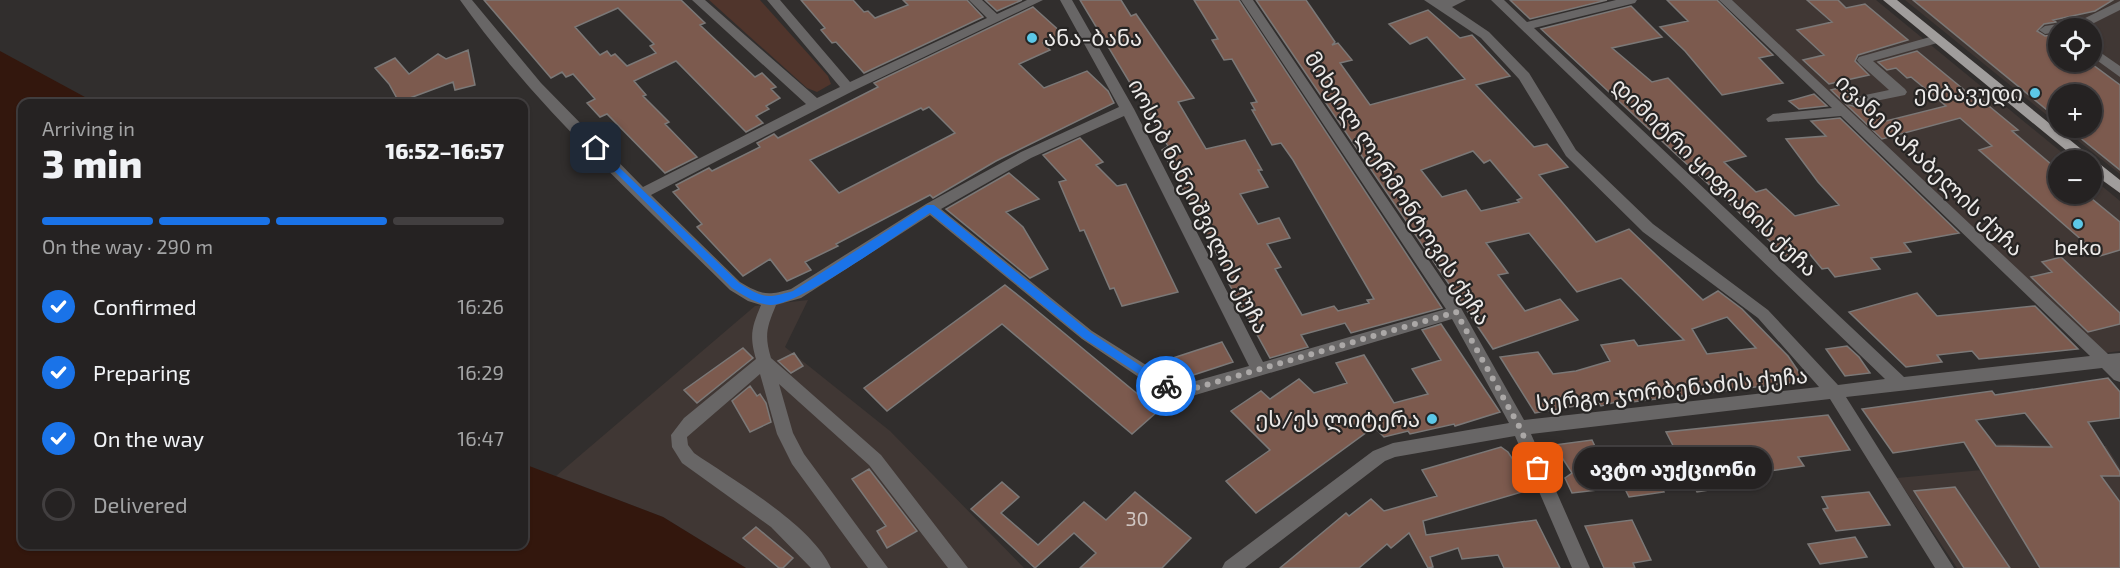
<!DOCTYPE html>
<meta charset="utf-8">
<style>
:root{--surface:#252222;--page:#312f2f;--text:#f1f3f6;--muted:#a3a4a5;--line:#423f40;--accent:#1a73e8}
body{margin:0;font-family:"Exo 2","Noto Sans Georgian",sans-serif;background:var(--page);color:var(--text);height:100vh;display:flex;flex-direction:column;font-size:22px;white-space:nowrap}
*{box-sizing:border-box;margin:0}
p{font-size:20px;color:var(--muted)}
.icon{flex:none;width:33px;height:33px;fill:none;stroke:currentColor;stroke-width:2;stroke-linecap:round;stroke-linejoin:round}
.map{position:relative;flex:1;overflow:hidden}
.sheet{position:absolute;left:18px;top:99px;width:510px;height:450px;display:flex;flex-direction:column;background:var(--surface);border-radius:12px;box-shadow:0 2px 4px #0004,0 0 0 2px var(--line)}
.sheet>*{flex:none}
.tools{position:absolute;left:2048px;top:18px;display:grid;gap:12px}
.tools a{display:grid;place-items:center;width:54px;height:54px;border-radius:50%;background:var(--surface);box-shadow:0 2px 4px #0004,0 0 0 2px var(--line);font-size:30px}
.pin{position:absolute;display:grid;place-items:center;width:51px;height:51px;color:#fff;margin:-26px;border-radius:12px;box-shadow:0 3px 9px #0006}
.courier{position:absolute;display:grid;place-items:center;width:60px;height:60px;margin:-30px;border:4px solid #1a73e8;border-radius:50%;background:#fff;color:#222;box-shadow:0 2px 8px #0007}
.bubble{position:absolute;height:42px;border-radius:21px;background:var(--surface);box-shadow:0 2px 4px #0004,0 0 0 2px var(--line);font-size:20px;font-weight:800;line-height:42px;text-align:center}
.headline em{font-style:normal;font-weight:800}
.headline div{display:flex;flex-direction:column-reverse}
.headline{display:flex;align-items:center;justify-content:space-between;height:102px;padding:0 24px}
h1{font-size:39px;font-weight:800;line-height:45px}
.bar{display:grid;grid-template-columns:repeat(4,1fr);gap:9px 6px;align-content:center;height:72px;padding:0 24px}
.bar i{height:8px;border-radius:4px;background:var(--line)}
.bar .current{background:var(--accent)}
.bar p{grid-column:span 4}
ol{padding:0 24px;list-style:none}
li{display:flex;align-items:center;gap:18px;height:66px}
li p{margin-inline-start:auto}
li .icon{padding:6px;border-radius:50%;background:var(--accent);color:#fff;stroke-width:4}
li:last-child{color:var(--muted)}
li i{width:33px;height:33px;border:3px solid var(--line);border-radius:50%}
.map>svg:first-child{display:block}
</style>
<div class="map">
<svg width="2120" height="568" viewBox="0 0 2120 568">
<rect width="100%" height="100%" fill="#312e2d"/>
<path fill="#403734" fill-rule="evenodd" d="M1732 0H1876L2071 160H2058V194H2091V177L2120 201V351L2104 353Z
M1905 0H2120V174L2062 128H2091V94H2058V124ZM2058 28H2091V62H2058Z
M808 300 785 347 890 431 1024 568H746L663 517 556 476 755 306Z
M1963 443 2106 446 2120 468V568H1957L1897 478 1982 470Z"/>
<path fill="#50352c" d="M709 0H760L828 76 831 84 817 92 807 88Z"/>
<path fill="#33170d" d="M0 51 96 103 22 104V544H524V464L663 517 746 568H0Z"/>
<path fill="#7c5a4e" stroke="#7b7877" stroke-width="1.5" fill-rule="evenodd" d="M484 0H681L705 23 700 25 755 77 762 73 776 87 771 89 780 98 766 106 769 109 756 116 763 123 746 132 676 61 634 81 646 95 643 96 669 122 665 124 697 157 665 173 607 114 600 117 587 103 595 99 573 74 566 77 562 72 551 78ZM618 8 654 44 650 46 656 53 627 66 615 54 611 56 607 51 600 55 575 27Z
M801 0H853L864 12 868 11 875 18 908 5 903 0H967L983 17 864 73 836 42 832 43 821 30 825 28Z
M985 0H1022L997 11Z
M1080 0H1121L1131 16 1136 14 1194 98 1178 102 1206 149 1245 140 1262 170H1258L1268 187 1240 194 1258 224 1279 218 1290 238 1267 244 1281 267 1275 269 1302 315 1334 306 1338 311 1369 303 1367 300 1374 299 1293 160 1281 143 1272 145 1252 110H1255L1251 103 1257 102 1232 59 1224 60 1212 40 1218 39 1194 0H1239L1442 308 1351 333 1345 323 1301 335 1308 347 1270 358 1228 282 1231 281 1162 150 1168 146Z
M1256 0H1306L1335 42 1332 45 1338 43 1352 60 1340 63 1370 105 1465 79 1427 37 1410 44 1389 24 1428 10 1460 38 1472 35 1510 76 1476 85 1534 147 1547 144 1568 167 1539 175 1596 242 1629 229 1703 300 1718 291 1742 309 1788 356 1805 381 1632 402 1631 398 1601 406 1598 402 1535 413 1500 357 1538 352 1553 374 1576 371 1610 361 1601 345 1634 340 1638 346 1684 340 1621 278 1577 292 1529 233 1486 243 1508 273 1498 275 1525 311 1560 299 1578 320 1493 349ZM1473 151 1484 163 1490 160 1522 198 1517 200 1519 202 1481 211 1466 190 1442 197 1421 170ZM1727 317 1756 348 1707 354 1692 329Z
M1510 0H1607L1530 19Z
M1667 0H1717L1773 55 1759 58 1783 83 1722 95 1685 51 1660 27 1688 21Z
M1807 0H1838L1846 8 1865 4 1908 40 1858 55 1855 61 1869 75 1829 84 1803 60 1824 55 1797 30 1832 22Z
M1913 0H2113L2095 11 2053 20 2056 22 2044 24 2037 31 2045 36 2058 34V62H2089L2120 85V170L2068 128H2091V94H2058V119Z
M1631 6 1662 37 1612 48 1652 82 1668 78 1746 156 1724 162 1756 192 1766 189 1795 216 1839 205 1818 182 1786 139 1826 136 1811 121 1840 118 1959 233 1904 243 1911 252 1871 258 1880 269 1835 277 1828 268 1822 269 1808 252 1787 257 1541 29Z
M1033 7 1063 34 1043 43 1050 50 1019 64 1044 88 1087 71 1108 91 1114 103 996 161 933 198 930 195 836 244 838 246 805 262 811 270 787 281 770 259 743 276 697 227 702 224 673 192 679 189 676 185 709 168 712 171 760 147 757 143 774 134 778 138 878 87 874 83ZM929 107 955 133 839 193 810 160 921 108 923 110Z
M468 50 475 85 455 90 453 82 399 102 389 84 375 68 395 58 409 74 438 54 446 59Z
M1917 51 1968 93 1972 92 2018 130 2012 131 2058 170V194H2086L2120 222V250L2100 256 1979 150 1992 146 1960 118 1882 139 1831 90 1847 86 1856 95 1849 97 1847 100 1849 105 1856 107 1868 105 1886 121 1946 106 1911 77 1907 78 1896 68 1887 70 1878 62Z
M1814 94 1827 106 1799 109 1789 101Z
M1080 138 1103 162 1096 165 1117 186 1126 184 1178 292 1122 306 1114 288 1110 289 1084 230 1080 231 1059 182 1066 180 1043 155Z
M1009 173 1039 199 1006 212 1023 227 1048 269 1030 278 946 209Z
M2061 257 2120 313V324L2088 332 2031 277 2052 272 2042 262Z
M1005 285 1029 304 1158 411 1132 434 1002 324 887 411 864 388Z
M1917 293 1937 316 2035 306 2078 349 1979 359 1972 351 1937 355 1942 362 1906 367 1849 312Z
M1441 324 1500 412 1455 426 1454 424 1410 434 1408 431 1384 437 1374 427 1256 513 1226 481 1270 450 1231 411 1261 391 1270 399 1299 379 1314 393 1347 383 1336 363 1364 355 1394 403 1428 394 1412 369 1441 360 1422 330Z
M1222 342 1233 362 1181 379 1170 359Z
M1847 346 1859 357 1870 373 1845 376 1826 349Z
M743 348 753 358 697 403 684 390Z
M794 353 803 366 791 373 778 361Z
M2108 378 2120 392V418L2088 422 2120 472V476H2101L2120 502V568H2040L1964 442 1893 453 1862 409 1992 391 1995 395ZM2025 413 2052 447 1996 446 1976 420Z
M750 386 757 396 760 394 766 403 771 422 750 432 732 401Z
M1828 415 1850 450 1798 457 1804 466 1763 472 1757 461 1725 465 1737 486 1709 490 1697 492 1666 432Z
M1592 440 1601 459 1643 453 1664 492 1629 497 1624 487 1572 493 1565 478 1572 473 1554 445Z
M1501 447 1508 452 1532 489 1423 521 1426 535 1536 520 1560 568H1504L1498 555 1462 559 1458 548 1430 557 1433 567 1428 568 1409 533 1391 548 1387 544 1359 568H1280L1346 513 1349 516 1371 499 1384 511 1437 496 1422 470Z
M869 469 917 531 887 548 877 531 886 526 852 479Z
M1002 482 1019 497 1001 513 1038 545 1084 502 1106 520 1135 492 1191 538 1162 568H1080L1096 553 1074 533 1035 568 971 509Z
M1955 487 2010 568H1964L1914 491Z
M1869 492 1890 525 1836 531 1823 509 1828 508 1822 497Z
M1632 520 1651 560 1633 563 1635 568H1604L1585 526Z
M756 527 793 558 783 568H779L743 538Z
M1855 537 1867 557 1820 564 1808 544Z"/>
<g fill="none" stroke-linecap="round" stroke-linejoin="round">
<path fill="#686666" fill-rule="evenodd" d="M460 0H472L541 83 643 187 806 104 692 0H705L817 98 840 87 767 0H780L850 82 987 18 969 0H982L997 14 1027 0H1043L853 91 651 195 740 282C762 295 767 296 791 289L926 204 1021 152 1119 107 1060 0H1072L1134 109 1263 362 1446 309 1241 0H1253L1461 308 1524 420 1819 387 1758 318 1643 232 1566 156 1519 79 1481 38 1424 0H1466L1452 7 1489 32 1529 73 1576 150 1653 224 1768 310 1838 385 1885 379 1491 0H1504L1527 22 1616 0H1637L1635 3 1534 28 1904 377 2090 356 1841 116 1768 122 1766 119 1773 114 1832 108 1719 0H1732L2108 354 2120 353V382L2114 380 2102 368 1846 397 1954 568H1935L1830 399 1531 434 1590 568H1572L1515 436 1395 457 1385 461 1245 568H1222L1225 562 1373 451 1393 443 1509 423 1452 319 1192 396 1164 394 1082 339 930 215 801 298 776 305C767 327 764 335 771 358L881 455 968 568H948L869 465 779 384 793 433 804 454 888 568H868L792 464 777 434 760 374 687 437 688 445 694 453C733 480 811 524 831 568H811L771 527 682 463 672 447 671 435 684 418 756 359C749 335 752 327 761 305L748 301 730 290C639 200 534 105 460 0ZM1124 116 1249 366 1192 382H1173L1092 331 941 209 1031 158Z
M2120 1V10L2086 27 2058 28V32L2045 34 2039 30 2045 26 2079 21Z
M1937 35 1943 39 1941 42 1873 61 1905 89 1907 92 1905 95 1856 105 1851 104 1849 101 1851 98 1889 90 1859 63 1857 60 1859 57Z
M2091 46 2120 66V77L2091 56Z"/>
<path fill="#a09d9c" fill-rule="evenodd" d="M1883 0H1897L2096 161 2120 180V193L2091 172V160H2078Z"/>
</g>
<path fill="#1a73e8" d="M596 145 739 283C763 298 766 299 793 291L927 205H934L1090 332 1171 386 1170 389H1162L1083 338 930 213C901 232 799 306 770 305 756 304 743 295 732 288L593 150V146Z"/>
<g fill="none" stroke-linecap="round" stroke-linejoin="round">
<path stroke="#aba8a7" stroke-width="6" stroke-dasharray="0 10.8" d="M1166 386 1170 389H1192L1456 312 1520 428 1538 468"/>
</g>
<g fill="#5cc7e7" stroke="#272524" stroke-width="2">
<circle cx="1032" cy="38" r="6"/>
<circle cx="2035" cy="93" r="6"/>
<circle cx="2078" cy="224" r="6"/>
<circle cx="1432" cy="419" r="6"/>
</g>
<g text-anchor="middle" stroke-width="4.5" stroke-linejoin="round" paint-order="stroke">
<g font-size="20" fill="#d0c6c2">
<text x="1137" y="526">30</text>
</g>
<g font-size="22" fill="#eceae9" stroke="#272524" text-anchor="end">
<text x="1044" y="46" text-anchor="start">ანა-ბანა</text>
<text x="2023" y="101">ემბავუდი</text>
<text x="2078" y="255" text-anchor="middle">beko</text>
<text x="1420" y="427">ეს/ეს ლიტერა</text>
</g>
<g font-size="22" fill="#eceae9" stroke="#272524">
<text transform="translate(1930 165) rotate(44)" y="8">ივანე მაჩაბელის ქუჩა</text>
<text transform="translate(1715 177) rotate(44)" y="8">დიმიტრი ყიფიანის ქუჩა</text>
<text transform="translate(1398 188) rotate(57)" y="8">მიხეილ ლერმონტოვის ქუჩა</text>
<text transform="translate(1199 206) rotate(63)" y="8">იოსებ ნანეიშვილის ქუჩა</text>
<text transform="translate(1672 389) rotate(-6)" y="8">სერგო ჯორბენაძის ქუჩა</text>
</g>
</g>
</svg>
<div class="tools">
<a><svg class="icon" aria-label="locate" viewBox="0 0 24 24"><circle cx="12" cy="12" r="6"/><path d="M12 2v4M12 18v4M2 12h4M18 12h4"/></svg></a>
<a>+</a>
<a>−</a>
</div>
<div class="pin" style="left:1538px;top:468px;background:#ea580c"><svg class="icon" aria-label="bag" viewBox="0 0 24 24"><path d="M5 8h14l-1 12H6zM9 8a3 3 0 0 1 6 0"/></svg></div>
<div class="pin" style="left:596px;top:148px;background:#1f2937"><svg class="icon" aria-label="home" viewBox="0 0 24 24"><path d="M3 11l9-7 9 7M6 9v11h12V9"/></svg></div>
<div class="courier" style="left:1166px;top:386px"><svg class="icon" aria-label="bike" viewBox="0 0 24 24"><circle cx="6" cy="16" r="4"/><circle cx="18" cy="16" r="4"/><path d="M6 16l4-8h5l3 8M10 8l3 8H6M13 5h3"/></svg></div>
<div class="bubble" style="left:1574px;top:447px;width:198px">ავტო აუქციონი</div>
<section class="sheet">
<div class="headline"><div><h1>3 min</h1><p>Arriving in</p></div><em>16:52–16:57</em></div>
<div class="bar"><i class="current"></i><i class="current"></i><i class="current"></i><i></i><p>On the way · 290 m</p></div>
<ol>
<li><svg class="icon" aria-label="check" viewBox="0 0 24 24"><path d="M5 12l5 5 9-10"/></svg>Confirmed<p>16:26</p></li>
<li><svg class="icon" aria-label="check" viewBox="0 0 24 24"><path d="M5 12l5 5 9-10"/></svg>Preparing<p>16:29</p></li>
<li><svg class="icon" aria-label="check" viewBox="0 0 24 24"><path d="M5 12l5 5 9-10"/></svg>On the way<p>16:47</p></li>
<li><i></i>Delivered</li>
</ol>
</section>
</div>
